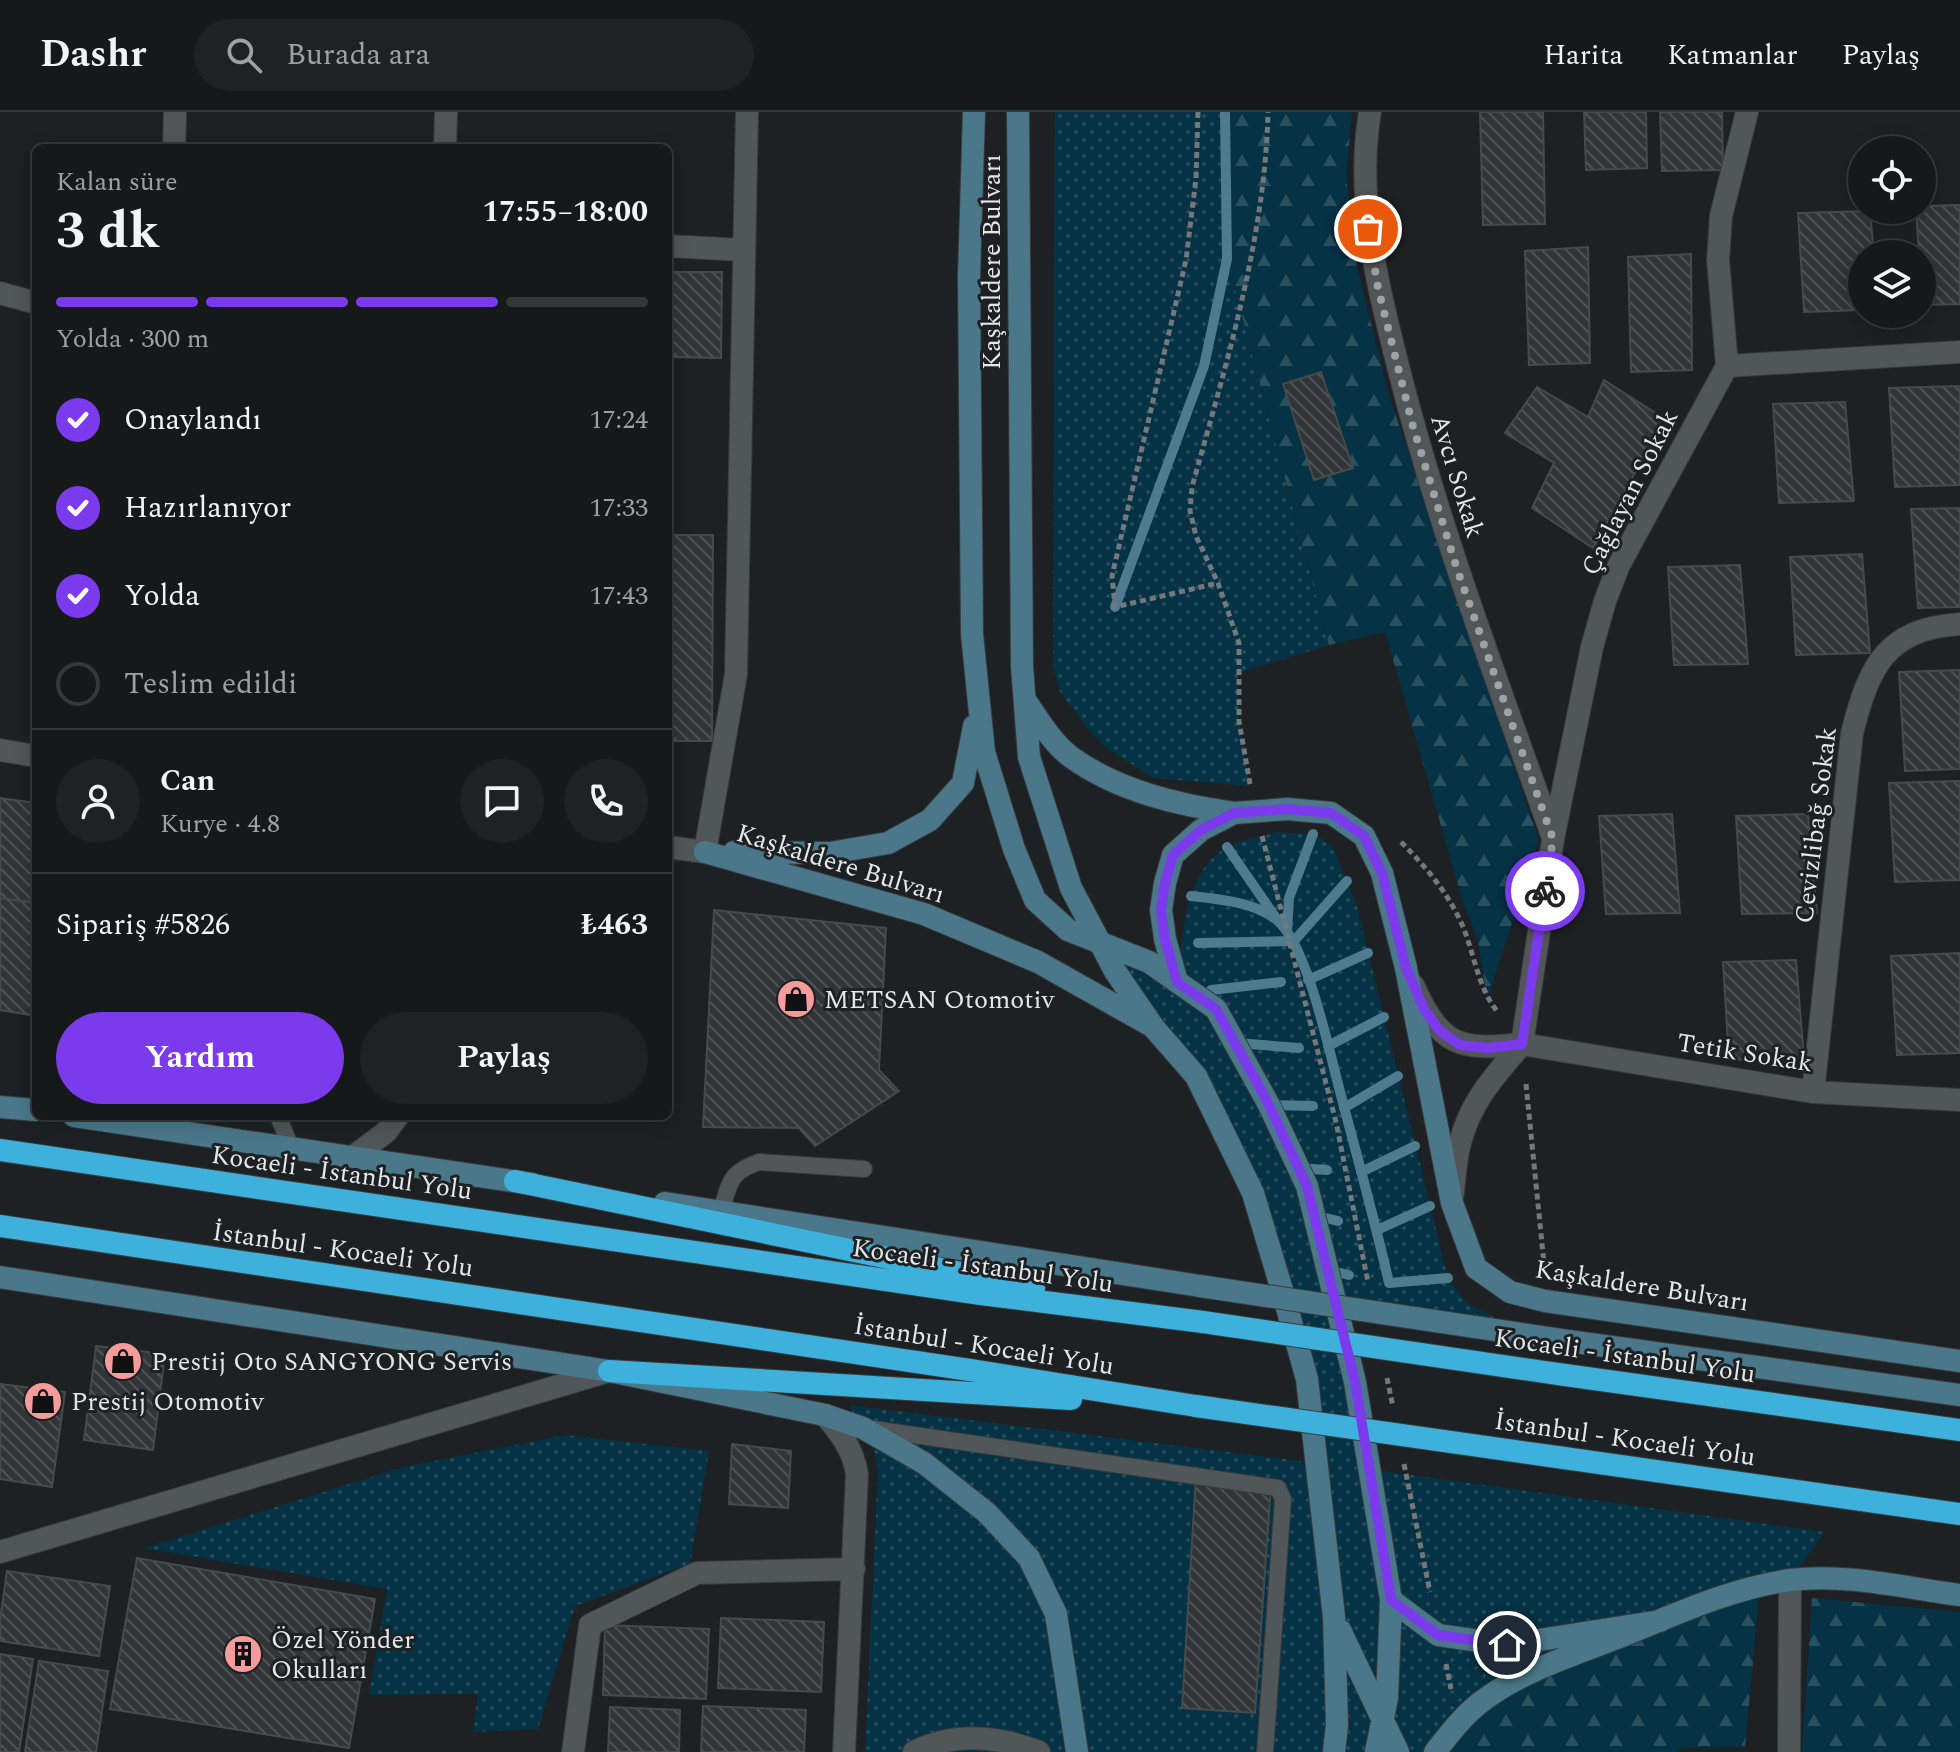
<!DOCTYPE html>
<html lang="tr">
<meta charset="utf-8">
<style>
:root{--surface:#16191a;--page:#1f2223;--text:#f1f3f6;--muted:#9ea0a2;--line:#353839;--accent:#7c3aed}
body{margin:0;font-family:Spectral,serif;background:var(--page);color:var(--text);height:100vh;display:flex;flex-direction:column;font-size:30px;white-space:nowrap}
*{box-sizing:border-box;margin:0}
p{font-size:26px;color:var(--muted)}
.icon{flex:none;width:44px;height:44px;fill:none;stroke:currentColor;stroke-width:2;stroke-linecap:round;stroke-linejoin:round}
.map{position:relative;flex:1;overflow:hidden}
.sheet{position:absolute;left:32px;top:32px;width:640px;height:976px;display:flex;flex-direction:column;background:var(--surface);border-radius:12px;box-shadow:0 4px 20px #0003,0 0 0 2px var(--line)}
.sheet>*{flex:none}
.fabs{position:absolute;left:1848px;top:24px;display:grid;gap:16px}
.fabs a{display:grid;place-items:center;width:88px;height:88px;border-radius:50%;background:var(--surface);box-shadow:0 4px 20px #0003,0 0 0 2px var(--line);font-size:40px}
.pin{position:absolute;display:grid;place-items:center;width:68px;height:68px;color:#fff;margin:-34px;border:4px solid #fff;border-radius:50%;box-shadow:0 2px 8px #0007}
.courier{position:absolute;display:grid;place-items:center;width:80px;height:80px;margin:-40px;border:6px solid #7c3aed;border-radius:50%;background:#fff;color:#222;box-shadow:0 2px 10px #0007}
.overview em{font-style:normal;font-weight:700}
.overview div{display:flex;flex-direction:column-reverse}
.overview{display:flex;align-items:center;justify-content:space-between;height:136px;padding:0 24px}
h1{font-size:52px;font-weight:700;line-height:60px}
.bar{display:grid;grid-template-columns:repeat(4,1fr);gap:12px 8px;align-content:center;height:96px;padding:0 24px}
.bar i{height:10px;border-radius:6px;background:var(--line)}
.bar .active{background:var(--accent)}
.bar p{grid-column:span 4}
.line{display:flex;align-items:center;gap:20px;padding:0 24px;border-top:2px solid var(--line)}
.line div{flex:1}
.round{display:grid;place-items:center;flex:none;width:84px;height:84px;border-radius:42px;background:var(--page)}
ol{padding:0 24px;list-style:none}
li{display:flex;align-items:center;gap:24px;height:88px}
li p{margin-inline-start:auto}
li .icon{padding:8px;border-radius:50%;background:var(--accent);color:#fff;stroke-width:4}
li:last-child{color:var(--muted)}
li i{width:44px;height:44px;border:4px solid var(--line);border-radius:50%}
.cta{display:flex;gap:16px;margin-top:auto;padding:16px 24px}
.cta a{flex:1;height:92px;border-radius:48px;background:var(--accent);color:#fff;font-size:32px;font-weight:700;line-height:92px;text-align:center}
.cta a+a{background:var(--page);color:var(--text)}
header{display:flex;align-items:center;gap:48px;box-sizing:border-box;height:112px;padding:0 40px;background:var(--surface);border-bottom:2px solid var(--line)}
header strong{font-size:38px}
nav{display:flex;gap:44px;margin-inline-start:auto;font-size:28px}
.search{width:560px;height:72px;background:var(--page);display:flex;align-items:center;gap:20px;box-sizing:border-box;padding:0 28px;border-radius:44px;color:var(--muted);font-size:30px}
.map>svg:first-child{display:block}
</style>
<header>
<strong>Dashr</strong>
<div class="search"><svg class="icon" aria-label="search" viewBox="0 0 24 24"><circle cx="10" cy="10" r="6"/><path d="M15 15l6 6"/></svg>Burada ara</div>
<nav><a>Harita</a><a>Katmanlar</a><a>Paylaş</a></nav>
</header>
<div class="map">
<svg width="1960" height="1640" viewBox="0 0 1960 1640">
<defs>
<pattern id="grass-dots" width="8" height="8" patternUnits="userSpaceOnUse" patternTransform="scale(2)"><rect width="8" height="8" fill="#053244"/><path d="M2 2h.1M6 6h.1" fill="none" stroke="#29505f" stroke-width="1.8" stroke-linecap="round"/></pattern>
<pattern id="forest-firs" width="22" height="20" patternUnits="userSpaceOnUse" patternTransform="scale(2)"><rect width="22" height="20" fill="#053244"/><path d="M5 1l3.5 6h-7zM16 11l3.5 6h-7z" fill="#29505f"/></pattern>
<pattern id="building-back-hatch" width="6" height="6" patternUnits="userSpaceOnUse" patternTransform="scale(2)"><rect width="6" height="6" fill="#313537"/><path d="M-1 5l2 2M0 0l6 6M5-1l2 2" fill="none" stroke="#4f5254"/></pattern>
</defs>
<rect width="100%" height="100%" fill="#1d2123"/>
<path fill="url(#grass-dots)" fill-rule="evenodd" d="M1055 0H1225L1227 147 1329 533 1238 561 1239 609 1250 674 1153 666 1109 638 1087 616 1059 578 1053 553Z
M1276 720 1313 722 1333 734 1357 795 1448 1166 1467 1191 1503 1210 1332 1181 1369 1357 1825 1420 1790 1468 1435 1640H865L878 1358 875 1341 849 1293 1316 1351 1253 1081 1196 964 1100 831 1177 870C1184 826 1182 759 1228 735 1241 727 1261 725 1276 720ZM1271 1373 1255 1600 1183 1596 1182 1595Z
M566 1323 709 1339 690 1452 575 1494 538 1617 473 1620 478 1582 369 1583 387 1477 144 1436 404 1355Z"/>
<path fill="url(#forest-firs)" d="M1225 0H1352L1346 64 1357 155 1389 283 1539 729 1487 887 1478 829 1463 790 1385 520 1329 533 1227 147Z
M1760 1474 1745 1635 1683 1636 1678 1640H1435L1484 1587Z
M1812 1486 1960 1500V1640H1802Z"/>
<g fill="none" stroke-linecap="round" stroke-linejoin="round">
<path stroke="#4e7b8d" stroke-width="10" d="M1115 495 1204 254 1227 147 1225 0
M1227 735 1276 806
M1191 784C1219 787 1256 790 1278 809 1309 837 1330 944 1342 987 1358 1048 1375 1109 1389 1171L1448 1166
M1287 820 1289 786 1313 722
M1198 831 1294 829 1347 769
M1308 868 1368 841
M1211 878 1281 870
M1237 931 1299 936
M1328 934 1384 905
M1269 993 1313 994
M1344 996 1398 964
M1299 1056 1327 1058
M1361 1060 1415 1034
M1314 1103 1338 1109
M1377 1118 1430 1094
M1328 1158 1349 1163"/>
</g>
<path fill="url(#building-back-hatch)" stroke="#454a4c" stroke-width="2" d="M1480 0H1543L1545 112 1483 113Z
M1584 0H1646L1647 56 1586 58Z
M1660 0H1722L1723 58 1662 59Z
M1960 93V192L1922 193V142H1919L1916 98H1922V94Z
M1870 99 1874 142H1862V198L1804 200 1798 101Z
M1588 135 1590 251 1529 253 1525 139Z
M1691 142 1692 258 1631 260 1628 145Z
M668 160H722L721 246 668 245Z
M1321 260 1353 356 1314 368 1283 272Z
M1604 268 1665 307 1593 436 1532 396 1554 351 1505 321 1537 275 1588 305Z
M1960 274V373L1895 375 1889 276Z
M1845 290 1854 389 1779 391 1773 292Z
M1960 396V495L1918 496 1911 397Z
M668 423H713L712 629H668Z
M1862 442 1870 541 1796 543 1790 445Z
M1740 453 1748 552 1674 553 1668 455Z
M1960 558V657L1905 659 1899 560Z
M1960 669V768L1895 770 1889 671Z
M0 686 36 691V758L30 790 0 786Z
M1672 702 1680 801 1606 802 1599 704Z
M1808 702 1817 801 1742 802 1736 704Z
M0 786 36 791V904L0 898Z
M714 798 886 816 879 958 899 979 815 1034 799 1016 703 1015Z
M1960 841V941L1897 943 1891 844Z
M1796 848 1804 947 1729 948 1723 850Z
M96 1234 165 1242 153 1338 84 1328Z
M0 1272 65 1280 52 1375 0 1367Z
M732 1332 791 1339 788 1396 729 1392Z
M1196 1364 1271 1373 1255 1601 1182 1596Z
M137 1446 375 1487 349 1636 110 1597Z
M7 1459 110 1474 99 1544 0 1529V1508Z
M721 1506 824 1510 821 1580 718 1576Z
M605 1513 709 1517 706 1587 603 1583Z
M0 1542 33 1547 19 1640H0Z
M39 1549 108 1559 96 1640H25Z
M703 1594 806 1598 804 1640H701Z
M610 1595 680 1598 679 1640H608Z"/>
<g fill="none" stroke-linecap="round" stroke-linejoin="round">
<g stroke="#383b3c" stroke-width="18">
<path id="service" d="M278 1004 291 1035
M721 1099C730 1071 729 1060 759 1050L864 1057
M873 1317 1278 1376 1283 1387 1265 1640"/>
</g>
<g stroke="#383b3c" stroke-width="24">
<path id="minor" d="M1370 0C1355 87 1378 174 1399 258 1439 417 1498 571 1553 726
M174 36 175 0
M668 134 743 138
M0 181 36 191
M1727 254 1960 240
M705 740 736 562 747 0
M1413 873C1441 934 1458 939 1522 932L1813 980 1960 988
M1522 932 1553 727 1592 535 1605 489 1619 453 1727 254 1718 148 1721 104 1747 0
M1813 980 1852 621C1869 555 1885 517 1960 512
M1452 1086C1455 1068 1455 1048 1460 1031 1470 990 1496 962 1522 932
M825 1303C841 1322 853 1337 857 1362L844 1640
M0 1440 609 1259
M573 1640 590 1513 697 1461 854 1457
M914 1640C954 1620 998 1624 1039 1640
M1789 1640 1790 1468"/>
</g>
<g stroke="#383b3c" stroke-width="24">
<path id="tertiary" d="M445 36 446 0
M0 638 36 644
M668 735 705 740
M354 1044 386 1020 398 1004"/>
</g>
<g stroke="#383b3c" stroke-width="24">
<path id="secondary" d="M974 0 969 165 972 522 984 640 1014 737 1035 788 1068 818 1149 850 1216 897 1269 993 1307 1074 1355 1270 1391 1488 1438 1523 1507 1533 1660 1509
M1018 0 1022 554 1029 645 1071 776 1115 859 1154 916 1196 964 1253 1081 1282 1178 1307 1267 1334 1505 1337 1613 1334 1640
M1025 588C1039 608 1052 631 1071 645 1118 679 1178 693 1234 701
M705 740 924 802 1038 850 1150 913
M734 740 830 741 888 731 930 708 963 671 974 614
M1177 870 1165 827 1161 798 1165 771 1173 743 1201 718 1234 701 1288 697 1331 701 1364 724 1382 761 1406 856 1452 1091 1476 1156 1510 1180 1545 1189 1960 1249
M0 995 36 998
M74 1004 532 1072
M665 1091 1200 1174
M0 1165 609 1259 825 1303 863 1316 924 1351 987 1401 1029 1446 1056 1502 1077 1640
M1568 1229 1960 1283
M1340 1518 1398 1640
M1376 1640 1387 1586 1391 1488
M1435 1640C1450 1621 1465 1601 1485 1587 1523 1559 1573 1543 1617 1526 1672 1504 1731 1476 1790 1468 1846 1461 1905 1476 1960 1483"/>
</g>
<g stroke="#383b3c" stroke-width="24">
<path id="trunk" d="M0 1038 981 1182 1203 1210
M515 1069 1034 1176
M0 1114 970 1258 1196 1294
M609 1259 1071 1287
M1565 1263 1960 1318
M1557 1345 1960 1402"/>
</g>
<path stroke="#75787a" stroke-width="5" stroke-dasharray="6 4" stroke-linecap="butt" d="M1198 0 1196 66 1186 148 1112 464 1115 495 1218 471
M1250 672 1239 609V531L1218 471 1196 424 1190 399 1192 375C1226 252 1265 128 1268 0
M1262 724 1336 1010 1368 1170
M1401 730C1424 753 1444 776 1459 806 1474 836 1476 873 1497 899
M1526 972 1545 1162
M1387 1266 1393 1295
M1404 1352 1430 1480
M1446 1552 1451 1577"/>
<use href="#service" stroke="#515658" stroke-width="16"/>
<use href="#minor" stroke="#515658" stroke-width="22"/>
<use href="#tertiary" stroke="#515658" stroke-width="22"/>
<use href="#secondary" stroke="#4a788a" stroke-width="22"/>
<use href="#trunk" stroke="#3eb0dc" stroke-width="22"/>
<g stroke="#383b3c" stroke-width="24" stroke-linecap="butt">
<path id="secondary-bridge" d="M1200 1174 1568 1229"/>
</g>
<g stroke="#383b3c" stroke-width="24" stroke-linecap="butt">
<path id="trunk-bridge" d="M1203 1210 1565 1263
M1196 1294 1557 1345"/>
</g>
<use href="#secondary-bridge" stroke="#4a788a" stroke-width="22"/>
<use href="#trunk-bridge" stroke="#3eb0dc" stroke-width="22"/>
</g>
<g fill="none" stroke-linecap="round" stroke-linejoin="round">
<path stroke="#9ea2a3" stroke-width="8" stroke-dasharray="0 14.4" d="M1368 117 1378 176 1412 311 1457 457 1553 727 1545 779"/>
<path stroke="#7c3aed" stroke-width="10" d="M1507 1533 1438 1523 1391 1488 1355 1270 1307 1074 1265 985 1216 897 1177 870 1165 827 1161 798 1165 771 1173 743 1201 718 1234 701 1288 697 1331 701 1364 724 1382 761 1406 856 1424 897 1439 918 1460 933 1488 936 1522 932 1545 779"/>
</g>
<defs>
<g id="shop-disc" transform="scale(2)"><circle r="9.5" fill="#f59b9b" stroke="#1d2123"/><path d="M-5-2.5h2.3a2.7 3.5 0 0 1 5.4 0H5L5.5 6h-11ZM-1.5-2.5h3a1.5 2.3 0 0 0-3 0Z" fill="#111"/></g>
<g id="building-disc" transform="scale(2)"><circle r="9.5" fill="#f59b9b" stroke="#1d2123"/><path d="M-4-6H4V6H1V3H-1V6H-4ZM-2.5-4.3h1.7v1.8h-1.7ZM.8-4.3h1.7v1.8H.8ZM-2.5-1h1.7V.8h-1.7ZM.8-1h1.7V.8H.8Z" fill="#111"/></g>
</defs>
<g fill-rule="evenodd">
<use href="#shop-disc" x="796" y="887"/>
<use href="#shop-disc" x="123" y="1249"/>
<use href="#shop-disc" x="43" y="1289"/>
<use href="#building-disc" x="243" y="1542"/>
</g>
<g text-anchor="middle" stroke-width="6" stroke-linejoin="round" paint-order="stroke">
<g font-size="26" fill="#e4e7e8" stroke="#1d2123">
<text transform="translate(991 150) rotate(-90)" y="9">Kaşkaldere Bulvarı</text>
<text transform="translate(1458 364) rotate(73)" y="9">Avcı Sokak</text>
<text transform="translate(1629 380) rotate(-63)" y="9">Çağlayan Sokak</text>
<text transform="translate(1815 713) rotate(-83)" y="9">Cevizlibağ Sokak</text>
<text transform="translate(841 751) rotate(17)" y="9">Kaşkaldere Bulvarı</text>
<text transform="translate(1745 940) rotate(9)" y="9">Tetik Sokak</text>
<text transform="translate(342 1060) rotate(8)" y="9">Kocaeli - İstanbul Yolu</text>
<text transform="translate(343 1137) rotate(8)" y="9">İstanbul - Kocaeli Yolu</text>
<text transform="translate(983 1153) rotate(8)" y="9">Kocaeli - İstanbul Yolu</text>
<text transform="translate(1642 1173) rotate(9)" y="9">Kaşkaldere Bulvarı</text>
<text transform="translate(984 1233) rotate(9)" y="9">İstanbul - Kocaeli Yolu</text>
<text transform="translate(1625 1243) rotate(8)" y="9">Kocaeli - İstanbul Yolu</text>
<text transform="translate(1625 1326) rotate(8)" y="9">İstanbul - Kocaeli Yolu</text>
</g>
<g font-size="26" fill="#e4e7e8" stroke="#1d2123" text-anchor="start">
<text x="824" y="896">METSAN Otomotiv</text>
<text x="151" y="1258">Prestij Oto SANGYONG Servis</text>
<text x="71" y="1298">Prestij Otomotiv</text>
<text x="271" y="1536">Özel Yönder<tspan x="271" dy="30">Okulları</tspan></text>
</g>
</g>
</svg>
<div class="fabs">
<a><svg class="icon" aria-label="locate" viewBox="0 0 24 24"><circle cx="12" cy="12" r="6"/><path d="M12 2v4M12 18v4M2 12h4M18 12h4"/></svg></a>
<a><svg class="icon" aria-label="layers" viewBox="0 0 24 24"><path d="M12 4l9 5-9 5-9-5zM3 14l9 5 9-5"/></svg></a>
</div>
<div class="pin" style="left:1368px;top:117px;background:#ea580c"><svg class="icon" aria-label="bag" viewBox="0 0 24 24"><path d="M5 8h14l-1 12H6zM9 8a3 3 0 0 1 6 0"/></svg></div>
<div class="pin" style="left:1507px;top:1533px;background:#1f2937"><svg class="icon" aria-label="home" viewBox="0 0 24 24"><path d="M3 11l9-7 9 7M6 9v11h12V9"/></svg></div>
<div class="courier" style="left:1545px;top:779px"><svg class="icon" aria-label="bike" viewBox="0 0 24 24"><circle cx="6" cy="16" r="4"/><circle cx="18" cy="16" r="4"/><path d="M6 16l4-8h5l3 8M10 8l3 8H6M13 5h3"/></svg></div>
<section class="sheet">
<div class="overview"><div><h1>3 dk</h1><p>Kalan süre</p></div><em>17:55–18:00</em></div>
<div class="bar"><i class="active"></i><i class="active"></i><i class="active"></i><i></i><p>Yolda · 300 m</p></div>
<ol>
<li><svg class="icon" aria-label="check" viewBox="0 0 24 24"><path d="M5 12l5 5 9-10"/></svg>Onaylandı<p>17:24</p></li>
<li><svg class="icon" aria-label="check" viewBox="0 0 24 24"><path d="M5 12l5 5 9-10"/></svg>Hazırlanıyor<p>17:33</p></li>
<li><svg class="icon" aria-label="check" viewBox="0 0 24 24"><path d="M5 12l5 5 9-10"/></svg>Yolda<p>17:43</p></li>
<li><i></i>Teslim edildi</li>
</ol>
<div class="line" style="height:144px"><a class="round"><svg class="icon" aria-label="person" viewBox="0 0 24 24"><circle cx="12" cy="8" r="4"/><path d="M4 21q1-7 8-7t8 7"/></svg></a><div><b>Can</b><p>Kurye · 4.8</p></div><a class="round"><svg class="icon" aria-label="chat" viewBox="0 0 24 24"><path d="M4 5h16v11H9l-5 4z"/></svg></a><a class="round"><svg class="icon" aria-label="phone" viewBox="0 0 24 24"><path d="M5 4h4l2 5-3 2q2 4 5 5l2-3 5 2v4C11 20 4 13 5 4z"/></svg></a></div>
<div class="line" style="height:104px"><div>Sipariş #5826</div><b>₺463</b></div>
<div class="cta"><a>Yardım</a><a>Paylaş</a></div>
</section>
</div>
